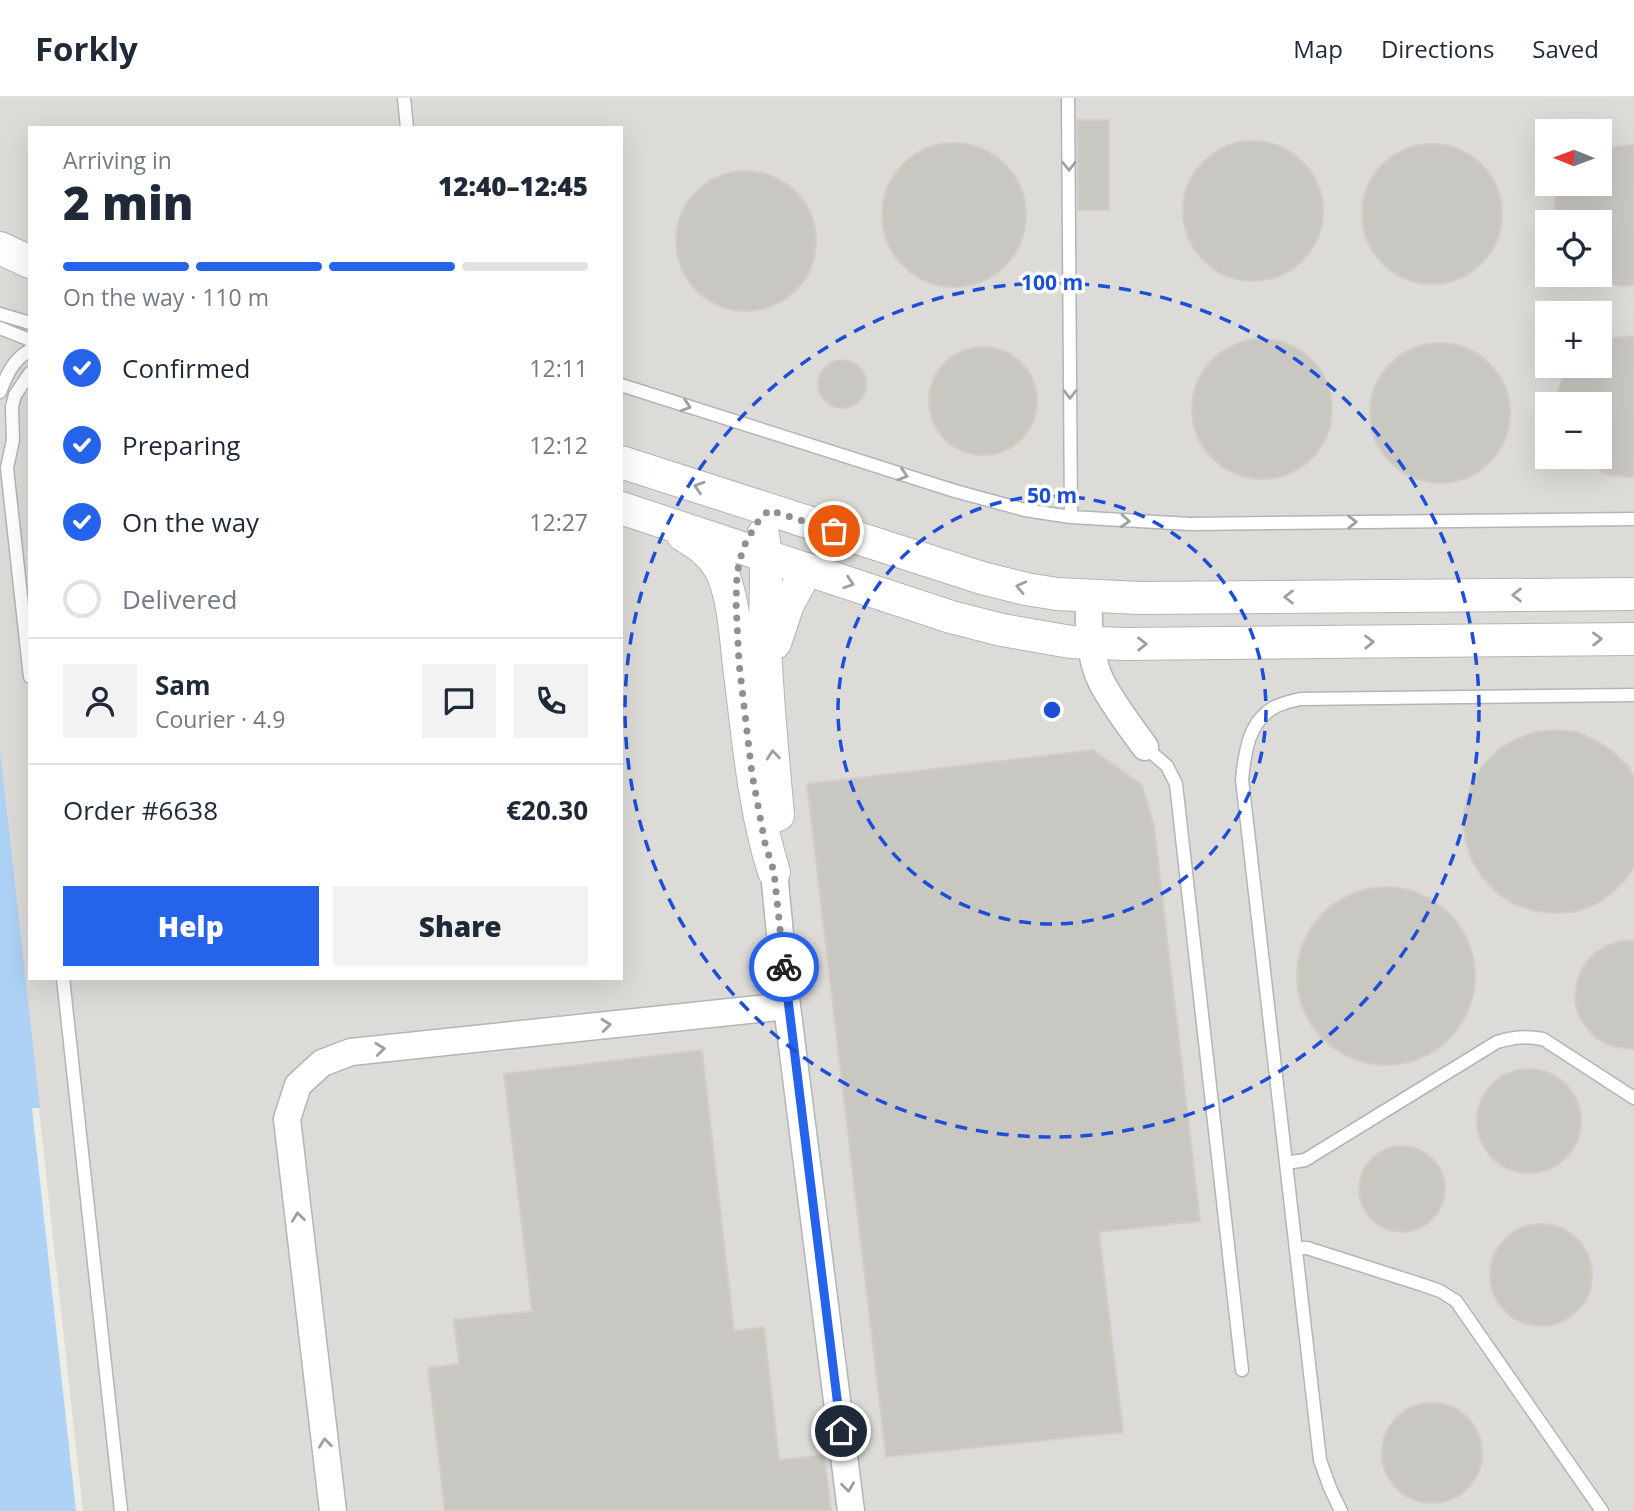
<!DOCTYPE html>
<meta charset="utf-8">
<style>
:root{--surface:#fff;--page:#f2f2f3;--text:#1f2937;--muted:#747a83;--line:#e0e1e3;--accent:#2563eb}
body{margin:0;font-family:"Open Sans",sans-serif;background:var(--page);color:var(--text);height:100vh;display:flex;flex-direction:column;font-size:26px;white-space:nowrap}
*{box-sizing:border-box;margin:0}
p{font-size:23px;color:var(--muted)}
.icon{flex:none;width:38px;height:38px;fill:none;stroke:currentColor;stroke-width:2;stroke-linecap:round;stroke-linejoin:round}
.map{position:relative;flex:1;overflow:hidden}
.side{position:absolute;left:28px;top:28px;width:595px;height:854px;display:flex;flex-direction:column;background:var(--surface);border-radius:0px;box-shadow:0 7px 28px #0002}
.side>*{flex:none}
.needle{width:46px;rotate:271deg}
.buttons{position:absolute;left:1535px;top:21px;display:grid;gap:14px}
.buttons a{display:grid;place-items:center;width:77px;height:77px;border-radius:0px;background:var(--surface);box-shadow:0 7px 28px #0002;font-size:35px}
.pin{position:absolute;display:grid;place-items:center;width:60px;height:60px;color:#fff;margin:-30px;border:4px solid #fff;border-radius:50%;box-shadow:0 2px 7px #0007}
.courier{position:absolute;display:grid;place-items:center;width:70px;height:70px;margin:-35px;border:5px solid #2563eb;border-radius:50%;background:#fff;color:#222;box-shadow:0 2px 9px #0007}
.summary em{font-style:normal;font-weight:800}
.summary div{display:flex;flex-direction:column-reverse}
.summary{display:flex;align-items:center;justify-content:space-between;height:119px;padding:0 35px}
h1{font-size:46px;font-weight:800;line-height:52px}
.bar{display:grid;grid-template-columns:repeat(4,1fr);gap:10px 7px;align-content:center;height:84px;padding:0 35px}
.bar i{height:9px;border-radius:5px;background:var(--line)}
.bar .current{background:var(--accent)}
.bar p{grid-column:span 4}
.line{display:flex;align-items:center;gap:18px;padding:0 35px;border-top:2px solid var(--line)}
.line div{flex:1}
.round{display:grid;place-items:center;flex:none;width:74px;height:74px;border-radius:0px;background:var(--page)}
ol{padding:0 35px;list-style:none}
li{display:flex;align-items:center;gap:21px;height:77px}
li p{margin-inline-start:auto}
li .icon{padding:7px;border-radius:50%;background:var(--accent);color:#fff;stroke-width:4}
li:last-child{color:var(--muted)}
li i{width:38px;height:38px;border:4px solid var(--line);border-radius:50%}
.button{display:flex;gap:14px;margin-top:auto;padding:14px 35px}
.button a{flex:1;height:80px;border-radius:0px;background:var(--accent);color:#fff;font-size:28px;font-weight:800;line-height:80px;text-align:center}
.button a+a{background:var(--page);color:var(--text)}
header{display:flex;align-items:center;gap:42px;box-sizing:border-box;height:98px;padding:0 35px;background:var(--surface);border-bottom:2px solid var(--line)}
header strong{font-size:33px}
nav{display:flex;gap:38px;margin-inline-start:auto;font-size:24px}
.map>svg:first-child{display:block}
</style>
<header>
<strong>Forkly</strong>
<nav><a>Map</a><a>Directions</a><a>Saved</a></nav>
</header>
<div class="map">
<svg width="1634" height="1413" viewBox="0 0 1634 1413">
<rect width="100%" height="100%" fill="#edece5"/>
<path fill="#dcdbd7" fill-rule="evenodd" d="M0 0H1634V1413H83L0 656ZM30 30H621V880H30ZM1547 33H1600V86H1547ZM1547 124H1600V177H1547ZM1547 215H1600V268H1547ZM1547 306H1600V359H1547Z"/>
<path fill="#add2f5" d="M0 652 40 1010H32L76 1413H0Z"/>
<path fill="#c9c7c2" stroke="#d2cec4" stroke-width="2" d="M1077 22H1109V112H1078Z
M1183 113a70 70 0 1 1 140 0a70 70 0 1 1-140 0Z
M882 117a72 72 0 1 1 144 0a72 72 0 1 1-144 0Z
M1362 116a70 70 0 1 1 140 0a70 70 0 1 1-140 0Z
M1634 47V187L1622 188 1600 185V124H1553L1555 102 1561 86H1600V52L1608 49Z
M676 143a70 70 0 1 1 140 0a70 70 0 1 1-140 0Z
M1634 238V380L1610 377 1600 373V306H1557L1558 293 1564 278 1570 268H1600V244L1612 240Z
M1192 311a70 70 0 1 1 140 0a70 70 0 1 1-140 0Z
M1370 315a70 70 0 1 1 140 0a70 70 0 1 1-140 0Z
M929 303a54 54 0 1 1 108 0a54 54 0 1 1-108 0Z
M818 286a24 24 0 1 1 48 0a24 24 0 1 1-48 0Z
M1555 632 1576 634 1595 642 1612 653 1627 667 1634 679V769L1626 781 1611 796 1594 807 1575 814 1554 815 1534 813 1514 806 1497 795 1483 780 1472 763 1466 744 1463 723 1466 703 1473 683 1484 666 1499 651 1516 641 1535 634Z
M1093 652 1142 687 1154 728 1200 1123 1099 1134 1123 1334 886 1359 807 686Z
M1297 878a89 89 0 1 1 178 0a89 89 0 1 1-178 0Z
M1634 842V951L1616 949 1605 945 1595 939 1587 930 1580 920 1576 909 1575 897 1577 884 1581 873 1587 863 1596 854 1606 848 1617 844Z
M702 952 734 1233 764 1229 779 1362 824 1357 831 1413H445L428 1270 459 1266 454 1222 532 1213 504 976Z
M1477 1023a52 52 0 1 1 104 0a52 52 0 1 1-104 0Z
M1359 1091a43 43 0 1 1 86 0a43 43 0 1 1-86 0Z
M1490 1177a51 51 0 1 1 102 0a51 51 0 1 1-102 0Z
M1382 1355a50 50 0 1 1 100 0a50 50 0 1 1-100 0Z"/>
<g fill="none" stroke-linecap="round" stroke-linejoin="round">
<g stroke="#b2b5b8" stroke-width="15">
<path id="service" d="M404 0 407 30
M1068 0 1071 419
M0 216 30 225
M0 230 30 242
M30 275 15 297 12 309 13 342 7 370 30 579
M621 287 955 393 1025 412 1071 419 1190 426 1634 421
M0 294C7 276 13 262 30 252
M1145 649 1167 668 1176 686 1242 1272
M63 880 121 1413
M1286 1065 1305 1062 1497 944C1514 939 1526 938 1543 941L1634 1000
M1296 1150H1307L1423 1187 1440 1193 1456 1203 1602 1413
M1341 1413 1330 1390 1320 1362 1242 681C1245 655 1248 625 1273 610 1281 605 1292 603 1300 601L1634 597"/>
</g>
<g stroke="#b2b5b8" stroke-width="29">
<path id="minor" d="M1089 498C1088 526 1089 560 1102 585 1114 608 1130 628 1145 649
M774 774 787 908 851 1413
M333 1413 287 1021 298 987 322 965 351 954 787 908"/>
</g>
<g stroke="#b2b5b8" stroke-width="34">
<path id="tertiary" d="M0 150 30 164
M621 364 982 480 1026 491 1057 496 1140 500 1634 496
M621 410 951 519 1002 532 1071 544 1126 546 1634 541
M683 437C698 446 710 454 719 469 733 492 736 540 739 568 748 637 753 708 774 774
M763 437C769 473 764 509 765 545 767 602 773 660 778 717
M775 545 788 506 807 471"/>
</g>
<use href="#service" stroke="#fff" stroke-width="12"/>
<use href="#minor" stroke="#fff" stroke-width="26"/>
<use href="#tertiary" stroke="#fff" stroke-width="32"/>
</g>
<defs><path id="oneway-chevron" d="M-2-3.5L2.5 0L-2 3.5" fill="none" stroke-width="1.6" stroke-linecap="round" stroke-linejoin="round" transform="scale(1.75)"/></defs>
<g stroke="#9ea0a2">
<use href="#oneway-chevron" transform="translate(1069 68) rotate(90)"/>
<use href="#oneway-chevron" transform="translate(1070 296) rotate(90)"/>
<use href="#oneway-chevron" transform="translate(686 308) rotate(18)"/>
<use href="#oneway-chevron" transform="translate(903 377) rotate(18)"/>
<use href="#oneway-chevron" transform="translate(699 389) rotate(-162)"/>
<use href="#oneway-chevron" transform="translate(1125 423) rotate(4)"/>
<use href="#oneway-chevron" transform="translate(1352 424) rotate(-1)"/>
<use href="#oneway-chevron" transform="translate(849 485) rotate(18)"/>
<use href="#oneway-chevron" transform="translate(1021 489) rotate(-168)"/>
<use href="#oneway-chevron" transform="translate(1517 497) rotate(180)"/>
<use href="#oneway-chevron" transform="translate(1289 499) rotate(180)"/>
<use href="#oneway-chevron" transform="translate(1597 541) rotate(-1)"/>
<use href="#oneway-chevron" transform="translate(1369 544) rotate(-1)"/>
<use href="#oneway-chevron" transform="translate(1142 546) rotate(-1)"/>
<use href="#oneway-chevron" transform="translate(773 657) rotate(-95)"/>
<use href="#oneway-chevron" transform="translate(606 927) rotate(-6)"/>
<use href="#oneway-chevron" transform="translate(380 951) rotate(-6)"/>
<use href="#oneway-chevron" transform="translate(298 1119) rotate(-97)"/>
<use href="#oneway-chevron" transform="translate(325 1345) rotate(-97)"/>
<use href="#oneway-chevron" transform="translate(848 1389) rotate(83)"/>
</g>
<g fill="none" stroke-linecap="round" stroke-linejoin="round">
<path stroke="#8f9191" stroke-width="7" stroke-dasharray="0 12.6" d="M784 869 774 774 765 745 752 676 739 565 736 504 737 475 743 450 756 426 769 412 834 433"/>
<path stroke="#2563eb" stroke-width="9" d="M784 869 841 1333"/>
</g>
<g fill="none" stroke="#1d4ed8" stroke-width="3.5" stroke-dasharray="12 9">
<circle cx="1052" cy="612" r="214"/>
<circle cx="1052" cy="612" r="427"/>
</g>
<circle cx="1052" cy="612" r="10" fill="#1d4ed8" stroke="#fff" stroke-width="3.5"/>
<g font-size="21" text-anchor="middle" font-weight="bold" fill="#1d4ed8" stroke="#fff" stroke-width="7" stroke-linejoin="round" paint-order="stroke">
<text x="1052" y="192">100 m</text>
<text x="1052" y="405">50 m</text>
</g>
</svg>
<div class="buttons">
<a><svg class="needle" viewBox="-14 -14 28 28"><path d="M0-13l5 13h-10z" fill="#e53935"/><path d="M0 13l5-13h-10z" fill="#747a83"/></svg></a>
<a><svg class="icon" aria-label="locate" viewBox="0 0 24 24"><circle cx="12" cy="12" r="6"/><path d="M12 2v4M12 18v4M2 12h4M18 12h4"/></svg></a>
<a>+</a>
<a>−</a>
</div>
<div class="pin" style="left:834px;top:433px;background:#ea580c"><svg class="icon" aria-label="bag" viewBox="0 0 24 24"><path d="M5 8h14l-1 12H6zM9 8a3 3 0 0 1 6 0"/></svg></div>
<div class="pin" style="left:841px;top:1333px;background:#1f2937"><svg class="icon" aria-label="home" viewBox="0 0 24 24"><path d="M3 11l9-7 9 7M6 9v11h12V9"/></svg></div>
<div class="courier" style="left:784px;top:869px"><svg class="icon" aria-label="bike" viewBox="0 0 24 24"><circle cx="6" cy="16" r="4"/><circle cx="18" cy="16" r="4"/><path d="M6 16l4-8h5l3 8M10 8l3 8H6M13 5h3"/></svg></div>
<section class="side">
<div class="summary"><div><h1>2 min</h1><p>Arriving in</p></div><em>12:40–12:45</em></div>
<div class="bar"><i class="current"></i><i class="current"></i><i class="current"></i><i></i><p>On the way · 110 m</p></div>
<ol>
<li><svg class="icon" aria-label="check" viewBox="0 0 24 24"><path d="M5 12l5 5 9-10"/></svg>Confirmed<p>12:11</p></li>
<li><svg class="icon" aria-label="check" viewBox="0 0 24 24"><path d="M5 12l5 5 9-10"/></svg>Preparing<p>12:12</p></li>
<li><svg class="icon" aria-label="check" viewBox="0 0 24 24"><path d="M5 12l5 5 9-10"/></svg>On the way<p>12:27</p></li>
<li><i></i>Delivered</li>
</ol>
<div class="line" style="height:126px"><a class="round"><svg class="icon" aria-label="person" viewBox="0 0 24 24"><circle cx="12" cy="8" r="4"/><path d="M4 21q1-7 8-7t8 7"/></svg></a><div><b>Sam</b><p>Courier · 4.9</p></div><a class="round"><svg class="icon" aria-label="chat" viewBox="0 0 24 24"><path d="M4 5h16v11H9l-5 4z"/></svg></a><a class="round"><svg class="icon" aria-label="phone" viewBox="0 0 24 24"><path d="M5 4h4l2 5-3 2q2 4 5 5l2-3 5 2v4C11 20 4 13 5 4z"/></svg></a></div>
<div class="line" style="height:91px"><div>Order #6638</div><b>€20.30</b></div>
<div class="button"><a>Help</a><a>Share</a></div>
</section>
</div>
